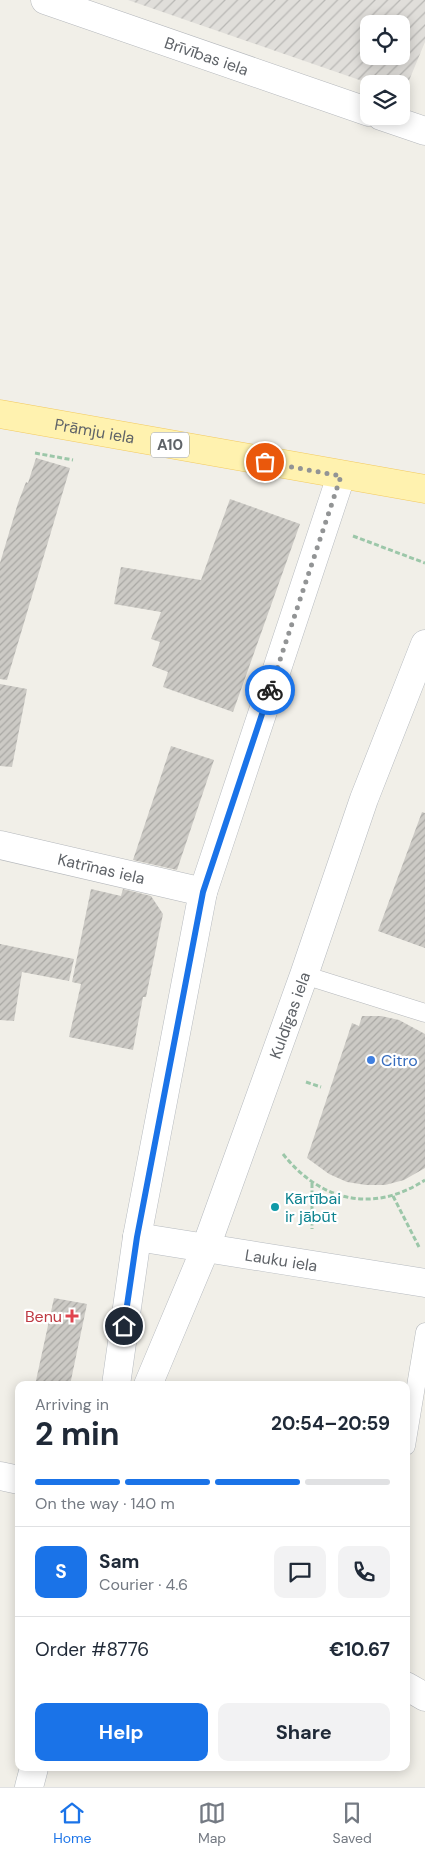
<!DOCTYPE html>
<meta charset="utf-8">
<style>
:root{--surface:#fff;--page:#f2f2f3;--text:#1f2937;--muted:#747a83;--line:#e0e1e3;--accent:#1a73e8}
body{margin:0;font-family:"DM Sans",sans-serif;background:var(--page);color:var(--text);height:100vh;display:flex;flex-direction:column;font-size:19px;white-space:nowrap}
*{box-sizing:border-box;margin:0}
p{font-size:16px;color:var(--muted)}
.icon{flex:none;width:28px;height:28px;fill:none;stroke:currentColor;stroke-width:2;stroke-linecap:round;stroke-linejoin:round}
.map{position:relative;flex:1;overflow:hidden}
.details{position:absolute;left:15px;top:1381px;width:395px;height:390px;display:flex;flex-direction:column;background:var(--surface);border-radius:10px;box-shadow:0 2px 12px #0003}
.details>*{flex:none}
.controls{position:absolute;left:360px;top:15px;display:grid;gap:10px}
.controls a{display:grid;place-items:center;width:50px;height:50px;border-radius:10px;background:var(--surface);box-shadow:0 2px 12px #0003;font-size:25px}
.pin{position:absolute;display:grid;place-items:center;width:42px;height:42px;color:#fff;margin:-21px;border:2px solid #fff;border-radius:50%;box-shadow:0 1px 5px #0007}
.courier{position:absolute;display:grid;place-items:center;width:50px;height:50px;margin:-25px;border:4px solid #1a73e8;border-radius:50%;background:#fff;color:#222;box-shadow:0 1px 6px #0007}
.head em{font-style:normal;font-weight:700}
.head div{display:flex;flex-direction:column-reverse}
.head{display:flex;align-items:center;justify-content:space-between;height:85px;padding:0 20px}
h1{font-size:32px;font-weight:700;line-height:38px}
.bar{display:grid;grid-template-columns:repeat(4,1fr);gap:8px 5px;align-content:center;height:60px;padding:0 20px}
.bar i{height:6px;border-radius:4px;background:var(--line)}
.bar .current{background:var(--accent)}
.bar p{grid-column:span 4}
.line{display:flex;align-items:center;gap:12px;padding:0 20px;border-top:1px solid var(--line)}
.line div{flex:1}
.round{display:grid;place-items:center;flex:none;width:52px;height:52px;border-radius:10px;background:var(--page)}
.action{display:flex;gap:10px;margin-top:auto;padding:10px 20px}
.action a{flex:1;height:58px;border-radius:10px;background:var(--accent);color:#fff;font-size:20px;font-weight:700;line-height:58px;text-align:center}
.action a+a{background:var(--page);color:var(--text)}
.tab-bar{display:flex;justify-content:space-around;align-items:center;height:70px;border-top:1px solid var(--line);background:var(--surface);font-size:14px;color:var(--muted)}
.tab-bar a{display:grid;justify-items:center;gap:2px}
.tab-bar .current{color:var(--accent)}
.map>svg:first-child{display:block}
</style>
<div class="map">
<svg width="425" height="1787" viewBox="0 0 425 1787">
<defs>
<pattern id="industrial-furrows" width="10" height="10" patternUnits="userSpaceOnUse" patternTransform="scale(1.25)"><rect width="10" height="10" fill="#e0deda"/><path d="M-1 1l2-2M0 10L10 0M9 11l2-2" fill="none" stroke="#b9b8b5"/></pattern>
<pattern id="building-hatch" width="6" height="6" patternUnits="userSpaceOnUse" patternTransform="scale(1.25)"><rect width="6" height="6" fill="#cccac5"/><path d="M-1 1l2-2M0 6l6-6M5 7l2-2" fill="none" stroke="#a9a8a4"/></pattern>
</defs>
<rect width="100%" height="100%" fill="#f1efe8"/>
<path fill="url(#industrial-furrows)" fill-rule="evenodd" d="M128 0H425V42L403 95 401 94V84H371ZM369 24H401V56H369Z"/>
<path fill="url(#building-hatch)" d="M36 458 70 468 7 680 0 679V563L18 503 26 482 28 483Z
M230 499 300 524 233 712 163 687 168 672 152 666 160 642 151 639 161 612 114 604 121 567 201 580Z
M0 684 27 689 12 767 0 766Z
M171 746 214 760 177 870 133 860Z
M422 812 425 813V948L378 931Z
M91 889 121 896 123 889 151 896 163 914 146 997H143L133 1050 69 1037 81 984 72 982Z
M0 944 74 959 69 981 22 972 14 1021 0 1020Z
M362 1016H381L399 1020 425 1034V1168L404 1180 385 1185H366L347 1182 329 1174 307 1158 352 1023 359 1026Z
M54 1298 87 1304 70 1385H35Z"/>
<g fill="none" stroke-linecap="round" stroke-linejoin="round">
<g stroke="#b5b8bc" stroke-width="19">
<path id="lane" d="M304 975 425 1013
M406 1446 425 1332"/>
</g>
<g stroke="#b5b8bc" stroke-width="29">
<g id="street">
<path id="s1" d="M45 0 369 112"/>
<path d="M381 116 425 131"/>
<path id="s2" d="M0 845 203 892"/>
<path d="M0 1476 19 1480"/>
<path d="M406 1686 425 1697"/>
</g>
</g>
<g stroke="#b6babf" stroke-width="29">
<g id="secondary">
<path id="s3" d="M137 1237 425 1283"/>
<path d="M116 1385 137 1237 203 892 341 476"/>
<path id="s4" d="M148 1385 206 1247 304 975 364 799 425 644"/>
<path d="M29 1787 34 1768"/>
</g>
</g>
<g stroke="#f2c960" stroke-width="29">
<g id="primary">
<path id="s5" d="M0 414 425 489"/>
</g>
</g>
<path stroke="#9cc7a9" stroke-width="3" stroke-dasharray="5 2.5" stroke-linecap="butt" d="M35 453 73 460
M353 536 425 563
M306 1082 321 1087
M283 1154C320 1201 373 1214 425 1180
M312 1183V1229
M393 1196 419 1247"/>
<use href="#lane" stroke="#fff" stroke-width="18"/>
<use href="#street" stroke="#fff" stroke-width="28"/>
<use href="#secondary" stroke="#fff" stroke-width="28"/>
<use href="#primary" stroke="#fff2af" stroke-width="28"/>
</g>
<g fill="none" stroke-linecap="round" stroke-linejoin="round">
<path stroke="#929495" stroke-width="5" stroke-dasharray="0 9" d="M265 462 341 476 270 690"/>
<path stroke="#1a73e8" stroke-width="6" d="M124 1326 137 1237 203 892 270 690"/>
</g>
<circle fill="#3f7fe0" stroke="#fff" stroke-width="2" cx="371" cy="1060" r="5"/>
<circle fill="#0f9aa8" stroke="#fff" stroke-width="2" cx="275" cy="1207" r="5"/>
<path fill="#e0444e" stroke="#fff" stroke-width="2" d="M69.5 1308.5h5v5h5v5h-5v5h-5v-5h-5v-5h5z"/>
<g text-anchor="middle" stroke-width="4.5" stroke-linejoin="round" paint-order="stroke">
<rect fill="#fff" stroke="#8f9295" stroke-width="1" x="151" y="432.5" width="38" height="25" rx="4"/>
<g font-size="15" font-weight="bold" fill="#5f6368">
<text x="170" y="450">A10</text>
</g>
<g font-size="16" fill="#5f6368" stroke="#fff">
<text dy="6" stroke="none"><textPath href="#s1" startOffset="171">Brīvības iela</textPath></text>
<text dy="6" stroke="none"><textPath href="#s5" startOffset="96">Prāmju iela</textPath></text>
<text dy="6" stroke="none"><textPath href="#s2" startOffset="104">Katrīnas iela</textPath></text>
<text dy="6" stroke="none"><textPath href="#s4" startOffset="396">Kuldīgas iela</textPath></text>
<text dy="6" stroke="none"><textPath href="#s3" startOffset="146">Lauku iela</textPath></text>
</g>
<g font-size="16" fill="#366cbe" stroke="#fff" text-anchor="start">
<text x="381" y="1066">Citro</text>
</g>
<g font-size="16" fill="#0d838f" stroke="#fff" text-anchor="start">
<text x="285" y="1204">Kārtībai<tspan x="285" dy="18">ir jābūt</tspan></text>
</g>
<g font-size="16" fill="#be3a42" stroke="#fff" text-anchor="end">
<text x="62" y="1322">Benu</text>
</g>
</g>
</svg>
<div class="controls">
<a><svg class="icon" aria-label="locate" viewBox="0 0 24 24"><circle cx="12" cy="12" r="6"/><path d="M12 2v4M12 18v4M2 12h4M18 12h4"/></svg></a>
<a><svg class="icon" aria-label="layers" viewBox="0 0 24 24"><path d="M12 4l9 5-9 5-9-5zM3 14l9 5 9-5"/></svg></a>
</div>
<div class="pin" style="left:265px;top:462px;background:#ea580c"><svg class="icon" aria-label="bag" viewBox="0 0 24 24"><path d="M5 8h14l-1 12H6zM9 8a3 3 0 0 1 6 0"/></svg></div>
<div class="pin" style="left:124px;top:1326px;background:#1f2937"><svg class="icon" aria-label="home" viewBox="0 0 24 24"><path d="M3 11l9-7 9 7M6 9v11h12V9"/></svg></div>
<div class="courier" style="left:270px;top:690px"><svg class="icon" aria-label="bike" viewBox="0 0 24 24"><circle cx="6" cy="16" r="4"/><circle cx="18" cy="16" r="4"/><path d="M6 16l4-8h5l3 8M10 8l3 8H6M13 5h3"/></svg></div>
<section class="details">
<div class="head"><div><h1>2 min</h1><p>Arriving in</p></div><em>20:54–20:59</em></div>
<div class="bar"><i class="current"></i><i class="current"></i><i class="current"></i><i></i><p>On the way · 140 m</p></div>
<div class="line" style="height:90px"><b class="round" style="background:var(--accent);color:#fff">S</b><div><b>Sam</b><p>Courier · 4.6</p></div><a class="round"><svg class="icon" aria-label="chat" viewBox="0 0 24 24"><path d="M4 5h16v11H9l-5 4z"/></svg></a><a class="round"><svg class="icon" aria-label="phone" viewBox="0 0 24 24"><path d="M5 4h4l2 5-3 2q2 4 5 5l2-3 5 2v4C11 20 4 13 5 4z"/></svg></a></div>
<div class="line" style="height:65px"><div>Order #8776</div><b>€10.67</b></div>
<div class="action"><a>Help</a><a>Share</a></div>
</section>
</div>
<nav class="tab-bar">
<a class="current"><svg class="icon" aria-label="home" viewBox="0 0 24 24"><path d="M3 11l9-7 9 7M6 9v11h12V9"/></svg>Home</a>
<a><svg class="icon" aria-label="map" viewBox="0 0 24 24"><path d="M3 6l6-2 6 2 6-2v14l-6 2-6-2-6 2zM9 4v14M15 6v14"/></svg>Map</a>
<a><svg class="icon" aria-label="saved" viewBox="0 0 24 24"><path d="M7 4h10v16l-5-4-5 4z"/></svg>Saved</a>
</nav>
